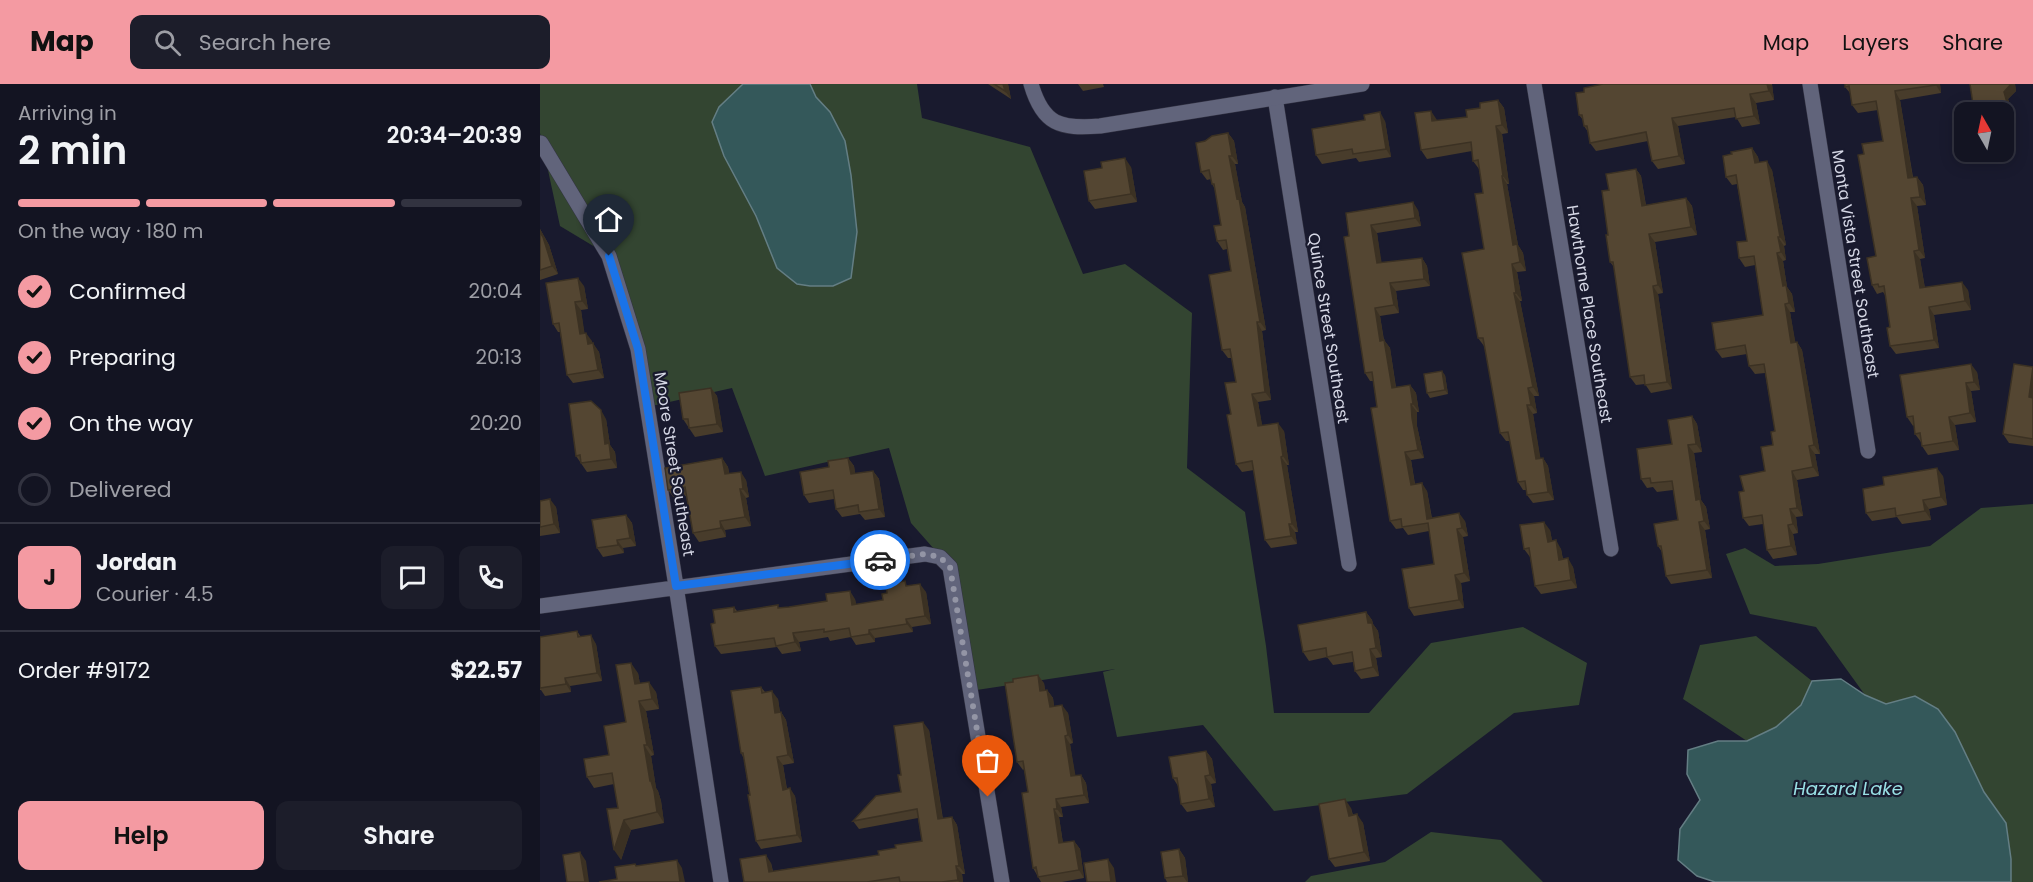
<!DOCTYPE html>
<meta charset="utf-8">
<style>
:root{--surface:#131422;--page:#1c1d2a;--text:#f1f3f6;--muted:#9d9ea5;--line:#323340;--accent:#f49aa2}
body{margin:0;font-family:Poppins,sans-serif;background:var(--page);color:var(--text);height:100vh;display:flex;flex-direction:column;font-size:22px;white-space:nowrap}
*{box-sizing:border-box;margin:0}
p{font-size:20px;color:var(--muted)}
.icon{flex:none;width:33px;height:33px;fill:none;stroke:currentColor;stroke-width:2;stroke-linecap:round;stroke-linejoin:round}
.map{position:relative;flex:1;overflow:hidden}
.drawer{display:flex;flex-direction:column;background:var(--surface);width:540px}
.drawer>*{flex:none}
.needle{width:39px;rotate:351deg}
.fabs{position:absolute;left:1414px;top:18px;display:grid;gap:12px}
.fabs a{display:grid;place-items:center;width:60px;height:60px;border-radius:12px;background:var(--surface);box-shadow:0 3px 15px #0003,0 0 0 2px var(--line);font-size:30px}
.pin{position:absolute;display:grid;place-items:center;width:51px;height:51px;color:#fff;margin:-62px -26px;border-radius:50% 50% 50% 0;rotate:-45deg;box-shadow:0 0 6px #0007}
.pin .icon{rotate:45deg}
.courier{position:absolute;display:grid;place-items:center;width:60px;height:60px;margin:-30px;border:4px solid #1a73e8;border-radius:50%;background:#fff;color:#222;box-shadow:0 2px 8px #0007}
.headline em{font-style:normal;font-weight:600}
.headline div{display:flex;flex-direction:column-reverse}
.headline{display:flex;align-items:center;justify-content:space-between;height:102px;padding:0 18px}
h1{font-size:39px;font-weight:600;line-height:45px}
.bar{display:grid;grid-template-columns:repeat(4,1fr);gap:9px 6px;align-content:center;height:72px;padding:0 18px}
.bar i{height:8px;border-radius:4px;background:var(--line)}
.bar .on{background:var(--accent)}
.bar p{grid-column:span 4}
.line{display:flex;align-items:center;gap:15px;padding:0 18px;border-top:2px solid var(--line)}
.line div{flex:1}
.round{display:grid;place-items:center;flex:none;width:63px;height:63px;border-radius:12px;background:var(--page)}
ol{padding:0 18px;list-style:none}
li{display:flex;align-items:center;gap:18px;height:66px}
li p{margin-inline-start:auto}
li .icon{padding:6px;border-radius:50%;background:var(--accent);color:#111;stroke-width:4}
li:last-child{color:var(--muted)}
li i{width:33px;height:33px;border:3px solid var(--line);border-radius:50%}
.button{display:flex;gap:12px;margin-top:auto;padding:12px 18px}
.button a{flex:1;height:69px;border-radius:12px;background:var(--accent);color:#111;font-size:24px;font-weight:600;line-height:69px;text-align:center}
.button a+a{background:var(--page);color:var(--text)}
header{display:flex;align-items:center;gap:36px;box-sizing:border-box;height:84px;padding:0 30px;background:var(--accent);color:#111}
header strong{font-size:28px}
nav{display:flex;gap:33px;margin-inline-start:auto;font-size:21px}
.search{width:420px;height:54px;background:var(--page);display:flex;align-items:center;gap:15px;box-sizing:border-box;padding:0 21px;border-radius:12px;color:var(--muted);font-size:22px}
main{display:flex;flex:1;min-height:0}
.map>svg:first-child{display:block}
</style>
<header>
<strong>Map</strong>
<div class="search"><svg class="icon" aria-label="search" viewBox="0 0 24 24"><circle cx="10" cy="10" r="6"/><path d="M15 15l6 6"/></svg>Search here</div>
<nav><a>Map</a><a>Layers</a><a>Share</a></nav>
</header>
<main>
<section class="drawer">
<div class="headline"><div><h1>2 min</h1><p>Arriving in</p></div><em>20:34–20:39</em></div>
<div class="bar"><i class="on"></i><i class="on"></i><i class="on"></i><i></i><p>On the way · 180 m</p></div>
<ol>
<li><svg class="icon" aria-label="check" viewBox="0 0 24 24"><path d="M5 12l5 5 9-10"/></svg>Confirmed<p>20:04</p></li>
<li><svg class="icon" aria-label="check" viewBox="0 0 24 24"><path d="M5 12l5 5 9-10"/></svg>Preparing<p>20:13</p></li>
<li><svg class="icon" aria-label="check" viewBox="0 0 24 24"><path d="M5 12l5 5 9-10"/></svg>On the way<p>20:20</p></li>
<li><i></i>Delivered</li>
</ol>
<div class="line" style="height:108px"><b class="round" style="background:var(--accent);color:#111">J</b><div><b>Jordan</b><p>Courier · 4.5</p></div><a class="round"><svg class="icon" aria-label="chat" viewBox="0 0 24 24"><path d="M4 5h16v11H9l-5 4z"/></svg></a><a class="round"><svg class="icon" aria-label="phone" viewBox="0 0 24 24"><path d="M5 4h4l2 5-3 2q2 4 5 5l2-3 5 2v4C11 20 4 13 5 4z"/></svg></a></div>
<div class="line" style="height:78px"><div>Order #9172</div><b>$22.57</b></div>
<div class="button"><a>Help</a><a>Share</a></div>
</section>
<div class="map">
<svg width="1493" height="798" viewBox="0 0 1493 798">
<rect width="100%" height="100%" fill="#191a2e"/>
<path fill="#334531" d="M0 0H377L382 34 490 63 543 190 585 180 652 229 647 384 705 428 726 562 734 629H829L891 559 983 543 1047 579 1039 621 974 629 867 710 734 727 663 641 577 653 563 588 575 585 430 607 410 483 371 439 349 364 225 392 192 304 107 323 70 172 20 142 0 49Z
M1493 420V798H1471V775L1466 739 1444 708 1415 648 1375 612 1346 620 1325 611 1276 543 1210 530 1186 470 1205 464 1235 482 1278 480 1390 462 1441 424Z
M1216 552 1272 597 1261 621 1236 643 1207 657 1143 615 1160 561Z
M891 748 961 756 1003 798H765L771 792 845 778Z"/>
<path fill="#34585a" stroke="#647e84" stroke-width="1.5" d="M203 0H270L276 13 290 28 305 57 311 91 317 148 311 194 293 202H270L257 200 237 184 216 132 184 72 172 38 179 23Z
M1301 595 1325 611 1346 620 1375 612 1398 625 1415 648 1444 708 1466 739 1471 775V798H1175L1157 792 1138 776 1140 745 1160 716 1147 690 1148 666 1178 657H1207L1236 643 1261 621 1272 597Z"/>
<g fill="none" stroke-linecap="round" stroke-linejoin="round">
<g stroke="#333343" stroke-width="16">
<path id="minor" d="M994 0 1071 465
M1270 0 1328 367
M735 13 809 480
M1 59 69 172 98 265 136 502 181 798
M0 522 385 470 400 473 410 483 462 798"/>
</g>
<g stroke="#333343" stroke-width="16">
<path id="tertiary" d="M491 0C503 41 520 45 560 42L822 0"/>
</g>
<use href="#minor" stroke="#61647b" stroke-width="15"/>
<use href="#tertiary" stroke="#61647b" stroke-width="15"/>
</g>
<path fill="#483c2b" d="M448 0H468L471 15Z
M538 0H563L564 3 543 7Z
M1063 0H1232L1234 16 1216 19 1220 40 1202 43 1196 33 1138 42 1145 80 1118 85 1112 77 1108 57 1056 67 1050 59 1048 48 1044 42V37L1039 31 1044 8Z
M1400 0 1401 9 1360 16 1373 93H1377L1383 101 1386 121 1377 122 1385 174 1380 175 1385 204 1428 206 1431 226 1394 231 1399 264 1356 270 1350 262V243L1346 211H1345L1343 208 1337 210 1332 201 1336 172 1324 70 1343 57 1338 26 1318 29 1312 21 1310 9 1305 3Z
M1430 0H1475L1476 7 1468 15 1473 29 1464 31V28H1435Z
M958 16 964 24 968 49 962 50 969 100H967L978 161 983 169 986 187 977 188 982 217H980L999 312H994L997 329 993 330 1000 374H1003L1008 382 1014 416 993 419 987 411 986 406H983L978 398 970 357H966L960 349 945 262H944L938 254 944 165 943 109 939 85 933 77 932 67 887 75 881 66 897 36V37L927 33 940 24Z
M825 36 845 37 851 73 819 78 816 74 782 80 776 71Z
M688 49 694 57 698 80H695L702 118 705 123 726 246 722 247 731 316 718 318 722 342 744 347 749 381H747L758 448H755L757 460 731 464 725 456 714 386 702 388 696 380 691 330 696 298 692 274H688L682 266 691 187 687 165 683 166 677 157 681 141 675 105 672 100 671 95 667 96 661 88 665 57Z
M1212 64 1218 73 1219 78 1232 86 1246 161 1244 162 1246 176 1243 177 1247 203 1252 210 1255 228H1250L1255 258H1257L1262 266 1280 370H1275L1279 392 1257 396 1263 432 1256 433 1258 449 1253 450 1257 471 1233 475 1227 466 1223 440 1209 442 1203 434 1204 407 1225 387 1233 361 1235 347 1225 289 1215 290 1209 282 1207 270 1182 274 1176 266 1223 231 1215 181 1205 183 1199 174 1207 157 1197 100 1192 101 1186 93 1192 70Z
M591 83 597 118 555 125 549 117 562 84Z
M1096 85 1101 92 1106 121 1146 114 1152 122 1157 151 1115 158 1123 209 1118 210 1132 305 1111 309 1105 300 1096 301 1090 293 1074 183 1070 178 1068 151 1069 106Z
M878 126 881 142 837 149 841 179 882 174 887 182 890 202 856 207 859 229 840 232 844 256 850 264 856 303 870 301 876 309 879 328H877V342L884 374 871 376 875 400 887 407 892 434 925 437 928 452 923 453 930 497 921 499 924 524 874 532 869 524 894 480 889 447 868 451 863 444 856 445 850 437 837 323 833 297H830L825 289 806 129Z
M0 145 9 161 18 190 0 196Z
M44 202 48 225 41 226 44 249 59 268 64 294 33 299 27 291 20 248H18L13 240Z
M1493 283V362L1469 359 1463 350Z
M1437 288 1440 306 1431 307 1436 338 1415 341 1419 366 1388 371 1382 362 1381 358 1375 350 1374 341 1373 342 1367 333Z
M905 291 908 310 890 314 887 309Z
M171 304 177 312 183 348 155 353 143 335Z
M1152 332 1157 340 1162 368 1154 369 1161 416 1166 423 1170 445 1165 446 1172 494 1131 500 1126 492 1122 468 1118 462 1138 436 1133 406 1117 408 1113 403 1107 404 1101 395 1132 360Z
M66 335 70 361 75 368 77 384 47 388 36 372Z
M182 374 188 383 189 389 206 396 209 413 206 414 211 442 185 446 186 453 159 458 153 449 147 412 134 414 128 406Z
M308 374 314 382 315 390 333 387 339 395 345 433 325 436 320 430 302 433 296 425 294 415 269 419 264 411 289 383Z
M1403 392 1407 421 1389 425 1391 436 1362 440 1357 433 1332 437 1326 429Z
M0 417 16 423 20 449 0 452Z
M86 431 92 439 96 462 83 464 84 469 63 473 57 464Z
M1010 446 1012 457 1021 465 1023 475 1033 483 1037 504 1001 510 995 502 990 473 984 465Z
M369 502 386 508 391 540 372 543 373 548 335 554V558L316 561 311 553 290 557 288 553 259 558 261 567 242 570 237 563 181 570 175 562V539L194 523 197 527 240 524 315 515 316 521 343 516 347 509Z
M826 528 832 536 833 540 838 547 842 573 836 574 839 592 821 595 815 587 813 578 793 581 787 573 769 577 763 568Z
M37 547 41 553 56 560 62 597 30 602 31 608 5 612 1 606H0V553Z
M98 589 100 600 116 608 119 625 106 627 114 671 111 672 116 704 118 707 121 717 124 739 91 746 81 776 78 724 74 700 54 704 47 693 69 671 86 638Z
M473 598 504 599 505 606H507L513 614 514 622 528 629 533 659 530 660 535 692 541 691 546 699 549 719 521 723 523 733H519L523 759 534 757 540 765 544 794 522 798H501L493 784 488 708 484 685 483 686 477 678Z
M221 603 225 608 238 615 240 628H241L246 636 254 679 243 681 247 705 255 712 262 758 221 765 216 757 204 675 201 669Z
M389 646 403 735 412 733 417 741 425 790H422L423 798H204L231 779 233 787 339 771 356 764 382 757 378 734 319 745 313 737 361 708V691Z
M666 667 672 675 676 699 671 700 675 723 647 728 641 720 638 702 633 694Z
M811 724 813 731 823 739 830 777 795 783 789 775Z
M639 765 645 774 648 798H627L625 794Z"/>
<path fill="#3b3123" d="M463 0H468L471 15 465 7Z
M1227 0 1232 1 1234 16 1229 7Z
M1395 0H1400L1401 9 1396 1Z
M1471 0H1475L1476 7 1468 15 1473 29 1468 22 1464 8Z
M1355 7 1360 16 1374 102 1368 94Z
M1210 10 1216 19 1220 40 1214 32Z
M958 16 964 24 968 49 962 41Z
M891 27 897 36 898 46 892 37Z
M840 28 845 37 851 73 846 65Z
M1132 34 1138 42 1145 80 1139 72Z
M956 42 962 50 969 100 963 92Z
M688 49 694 57 698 80 692 72Z
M1212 64 1218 73 1221 87 1215 79Z
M689 72 695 80 702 118 705 123 726 246 720 238Z
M585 74 591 83 597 118 591 110Z
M1227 77 1232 86 1246 161 1240 153Z
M1096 85 1101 92 1107 129 1102 122Z
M962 92 967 100 978 161 983 169 986 187 980 178 973 161Z
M1377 93 1383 101 1386 121 1380 113Z
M1146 114 1152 122 1157 151 1151 143Z
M1371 114 1377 122 1385 174 1379 166Z
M873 118 878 126 881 142 875 134Z
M831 141 837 149 843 187 837 179Z
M0 145 9 161 18 190 12 182 0 148Z
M1109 150 1115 158 1123 209 1118 201Z
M1238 153 1244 162 1246 176 1241 168Z
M1374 167 1380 175 1386 212 1380 204Z
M1237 169 1243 177 1247 203 1252 210 1255 228 1249 219 1243 202Z
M882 174 887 182 890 202 884 195Z
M972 180 977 188 982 217 976 209Z
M38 194 44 202 48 225 42 217Z
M1422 198 1428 206 1431 226 1425 217Z
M850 199 856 207 859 229 854 221Z
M1113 202 1118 210 1132 305 1127 298Z
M974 209 980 217 999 312 993 303Z
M35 218 41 226 46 258 40 250Z
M1245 220 1250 228 1257 267 1251 259Z
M1389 223 1394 231 1399 264 1394 256Z
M835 224 840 232 845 265 840 257Z
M717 238 722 247 731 316 725 308Z
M46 249 52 257 53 269 48 260Z
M844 256 850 264 857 312 852 304Z
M1257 258 1262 266 1280 370 1274 361Z
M53 259 59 268 64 294 58 286Z
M1431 280 1437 288 1440 306 1434 298Z
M902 287 905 291 908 310 905 306Z
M1493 289V319L1489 313Z
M1426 299 1431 307 1436 338 1430 329Z
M870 301 876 309 879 328 873 320Z
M171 304 177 312 183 348 177 340Z
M988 304 994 312 997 329 991 321Z
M712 310 718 318 724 351 718 342Z
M871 320 877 328V342L884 374 878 366 872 334Z
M987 321 993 330 1002 383 996 375Z
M61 326 66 335 70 361 75 368 77 384 71 375 65 360Z
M1152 332 1157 340 1162 368 1156 360Z
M1409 333 1415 341 1419 366 1413 357Z
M738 339 744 347 749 381 743 372Z
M1148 361 1154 369 1161 416 1166 423 1170 445 1164 437 1156 416Z
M1269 362 1275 370 1279 392 1273 383Z
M865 368 871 376 876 409 871 401Z
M741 373 747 381 758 448 752 440Z
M182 374 188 383 191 398 185 390Z
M308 374 314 382 317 399 311 390Z
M1003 374 1008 382 1014 416 1008 408Z
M1397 384 1403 392 1407 421 1401 413Z
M333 387 339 395 345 433 339 425Z
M1252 387 1257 396 1263 432 1257 424Z
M201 388 206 396 209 413 203 405Z
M882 399 887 407 893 443 887 435Z
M200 405 206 414 211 442 205 433Z
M10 415 16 423 20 449 14 440Z
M1383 416 1389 425 1391 436 1385 427Z
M1250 425 1256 433 1258 449 1253 440Z
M919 429 925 437 928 452 922 444Z
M86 431 92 439 96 462 90 454Z
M180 437 185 446 186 453 181 444Z
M1004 438 1010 446 1014 466 1008 458Z
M1159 438 1165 446 1172 494 1167 486Z
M749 440 755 448 757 460 751 452Z
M1248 441 1253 450 1257 471 1251 462Z
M917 445 923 453 930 497 924 489Z
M77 456 83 464 84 469 78 461Z
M1016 456 1021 465 1024 484 1019 476Z
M1028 474 1033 483 1037 504 1031 496Z
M915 491 921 499 924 524 919 516Z
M380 500 386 508 391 540 385 532Z
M310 507 315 515 318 530 312 521Z
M826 528 832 536 833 540 838 547 842 573 836 564 828 539Z
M366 535 372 543 373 548 367 540Z
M329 546 335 554V558L329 550Z
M253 549 259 558 261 567 255 558Z
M51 551 56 560 62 597 57 589Z
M830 565 836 574 839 592 833 583Z
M91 579 98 589 102 611 95 600Z
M498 591 504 599 506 615 500 607Z
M25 594 30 602 31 608 26 600Z
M109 598 116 608 119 625 112 615Z
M507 606 513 614 515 631 510 623Z
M232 607 238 615 241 637 235 629Z
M99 617 106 627 114 671 107 661Z
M522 621 528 629 533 659 528 651Z
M241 628 246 636 254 679 248 671Z
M383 638 389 646 404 744 398 735Z
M525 652 530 660 537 700 531 692Z
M104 661 111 672 116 704 118 707 121 717 124 739 117 728 110 697Z
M666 667 672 675 676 699 670 691Z
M237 673 243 681 248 714 243 706Z
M541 691 546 699 549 719 544 711Z
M665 692 671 700 675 723 669 715Z
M250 704 255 712 262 758 257 751Z
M516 715 521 723 523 733 517 725Z
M805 715 811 724 814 741 809 732Z
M514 725 519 733 524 767 519 759Z
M817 730 823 739 830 777 824 768Z
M412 733 417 741 425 790 419 782Z
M84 736 91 746 81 776 74 766Z
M534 757 540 765 544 794 539 786Z
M639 765 645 774 648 798H647L643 792Z
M40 768 46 777 49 798H45Z
M226 771 231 779 234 796 229 788Z
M568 775 574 784 576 798H571Z
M137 776 142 784 145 798H140Z
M416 782 422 790 423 798H419L418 796Z"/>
<path fill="#544632" stroke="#3b3123" stroke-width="1.5" d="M454 0H463L465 7Z
M1063 0H1227L1229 7 1210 10 1214 32 1196 35 1194 24 1132 34 1139 72 1112 77 1106 48 1050 59 1047 42H1044L1042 31H1039L1036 9 1044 8V4Z
M1305 0H1395L1396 1 1355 7 1368 94 1377 93 1380 113 1371 114 1379 166 1374 167 1380 204 1422 198 1425 217 1389 223 1394 256 1350 262 1347 244 1350 243 1344 202 1339 203 1338 200 1332 201 1327 174 1336 172 1318 71 1324 70 1322 60 1343 57 1336 17 1312 21 1309 2 1305 3Z
M1430 0H1471L1464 8 1468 22 1434 27Z
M958 16 962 41 956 42 963 92H962L973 161 977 160 980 178 972 180 976 209H974L993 303 988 304 991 321H987L996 375 1003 374 1008 408 987 411 985 397 978 398 968 348 960 349 943 254H938L922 169 944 165 935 110 943 109 938 76 933 77 931 58 881 66 875 29 891 27 892 37 927 33 926 26 940 24V19Z
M840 28 846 65 813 70 812 65 776 71 772 45 825 36 824 31Z
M688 49 692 72H689L697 115 699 114 720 238H717L725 308 712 310 718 342 738 339 743 372 741 373 752 440H749L751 452 725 456 712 377 696 380 687 331 691 330 685 299 696 298 690 265 682 266 669 191 691 187 686 156 677 157 674 142 681 141 674 100H672L669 86 661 88 656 59 665 57 672 52Z
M1212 64 1215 79 1227 77 1240 153H1238L1241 168 1237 169 1243 202 1246 201 1249 219 1245 220 1251 259 1257 258 1274 361 1269 362 1273 383 1252 387 1257 424 1250 425 1253 440 1248 441 1251 462 1227 466 1222 431 1203 434 1199 408 1204 407 1200 392 1225 387 1221 363 1233 361 1231 348 1235 347 1224 280 1209 282 1205 261 1176 266 1172 239 1223 231 1214 172 1199 174 1197 158 1207 157 1196 91 1186 93 1183 72 1192 70 1191 68Z
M585 74 591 110 549 117 544 87 562 84 561 78Z
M1096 85 1102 122 1146 114 1151 143 1109 150 1118 201 1113 202 1127 298 1105 301 1104 291 1090 293 1073 178H1070L1066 151H1068L1062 107 1069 106 1066 90Z
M873 118 875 134 831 141 837 179 882 174 884 195 850 199 854 221 835 224 840 257 844 256 852 304 870 301 873 320H871L872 334 878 366 865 368 871 401 882 399 887 435 919 429 922 444 917 445 924 489 915 491 919 516 869 524 862 485 894 480 888 439 862 443 861 435 850 437 831 324 837 323 832 288 825 289 804 153 809 152 806 129Z
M0 148 3 153 12 182 0 186Z
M38 194 42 217 35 218 40 250 46 249 48 260 53 259 58 286 27 291 19 239 13 240 6 199Z
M1431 280 1434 298 1426 299 1430 329 1409 333 1413 357 1382 362 1380 349 1375 350 1373 332 1367 333 1360 291Z
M1474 280 1493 283 1489 313 1493 314V355L1463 350Z
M902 287 905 306 887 309 884 290Z
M171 304 177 340 149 344 148 335H143L139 309Z
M51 317 61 326 65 360 69 359 71 375 41 379 40 371 36 372 29 320Z
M1152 332 1156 360 1148 361 1156 416 1160 415 1164 437 1159 438 1167 486 1126 492 1121 462H1118L1114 440 1138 436 1132 397 1111 399 1110 394 1101 395 1097 365 1132 360 1128 336Z
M182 374 185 390 201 388 203 405H200L205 433 180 437 181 444 153 449 145 403 128 406 125 384Z
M308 374 311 390 333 387 339 425 319 428 318 421 296 425 293 406 264 411 260 388 289 383 288 377Z
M1397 384 1401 413 1383 416 1385 427 1356 432 1355 424 1326 429 1323 405 1344 401 1343 393Z
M10 415 14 440 0 443V417Z
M86 431 90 454 77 456 78 461 57 464 52 436Z
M1004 438 1008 458 1016 456 1019 476 1028 474 1031 496 995 502 989 464 984 465 980 441Z
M365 497 366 502 380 500 385 532 366 535 367 540 329 546V550L311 553 309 544 284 548V545L253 549 255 558 236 562 234 554 175 562 171 540 175 539 173 526 194 523V528L238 521V524L249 523 287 517 286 510 310 507 312 521 343 516 342 510 347 509 346 500Z
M826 528 828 539H832L836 564 830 565 833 583 815 587 812 568 787 573 786 564 763 568 758 541Z
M37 547 38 553 51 551 57 589 25 594 26 600 0 604V553Z
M91 579 95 600 109 598 112 615 99 617 107 661H104L110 697H111L114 707 117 728 84 736 74 766 67 725 78 724 72 689 47 693 44 675 69 671 64 642 86 638 76 581Z
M498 591 500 607 507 606 510 623 522 621 528 651 525 652 531 692 541 691 544 711 516 715 517 725H514L519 759 534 757 539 786 498 793 496 783 493 784 482 709 488 708 483 677 477 678 465 599 473 598V595Z
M221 603 222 609 232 607 235 629 241 628 248 671 237 673 243 706 250 704 257 751 216 757 208 711H210L203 669H201L191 607Z
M383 638 398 735 412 733 419 782H416L418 796 402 798H360L359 793 327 798H204L200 775 226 771 229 788 339 771 338 767 356 764 355 761 382 757 377 725 313 737 336 712 361 708 358 691H361L354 642Z
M666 667 670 691 665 692 669 715 641 720 637 694H633L629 673Z
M805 715 809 732 817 730 824 768 789 775 779 720Z
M639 765 643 792 625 794 621 768Z
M40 768 45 798H27L23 771Z
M568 775 571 798H547L544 779Z
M137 776 140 798H59L77 795 75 783 95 780 96 782Z"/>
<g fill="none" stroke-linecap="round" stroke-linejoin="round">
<path stroke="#9395a5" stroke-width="6" stroke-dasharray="0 10.8" d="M340 476 385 470 400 473 410 483 448 713"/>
<path stroke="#1a73e8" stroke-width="8" d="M69 172 98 265 136 502 340 476"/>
</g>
<g text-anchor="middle" stroke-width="4.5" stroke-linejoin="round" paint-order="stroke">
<g font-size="16" fill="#d5d7e5" stroke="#191a2e">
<text transform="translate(1316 180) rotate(81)" y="6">Monta Vista Street Southeast</text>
<text transform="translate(1050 230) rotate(81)" y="6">Hawthorne Place Southeast</text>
<text transform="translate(789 244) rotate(81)" y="6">Quince Street Southeast</text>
<text transform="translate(135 380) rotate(81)" y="6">Moore Street Southeast</text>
</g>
<g font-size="18" font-style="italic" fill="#99e0e5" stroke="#191a2e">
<text x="1308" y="711">Hazard Lake</text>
</g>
</g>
</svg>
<div class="fabs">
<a><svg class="needle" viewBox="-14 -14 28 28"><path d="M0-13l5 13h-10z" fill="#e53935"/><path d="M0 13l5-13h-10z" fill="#9d9ea5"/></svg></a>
</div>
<div class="pin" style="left:448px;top:713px;background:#ea580c"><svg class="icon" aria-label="bag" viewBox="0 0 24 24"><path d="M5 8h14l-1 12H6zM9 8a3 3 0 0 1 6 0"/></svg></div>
<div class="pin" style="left:69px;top:172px;background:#1f2937"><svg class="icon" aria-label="home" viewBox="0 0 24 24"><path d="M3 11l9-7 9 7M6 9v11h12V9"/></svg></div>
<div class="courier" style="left:340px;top:476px"><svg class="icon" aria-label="car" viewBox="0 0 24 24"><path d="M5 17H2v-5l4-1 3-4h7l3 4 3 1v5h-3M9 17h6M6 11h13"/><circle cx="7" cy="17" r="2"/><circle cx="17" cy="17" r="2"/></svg></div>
</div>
</main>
